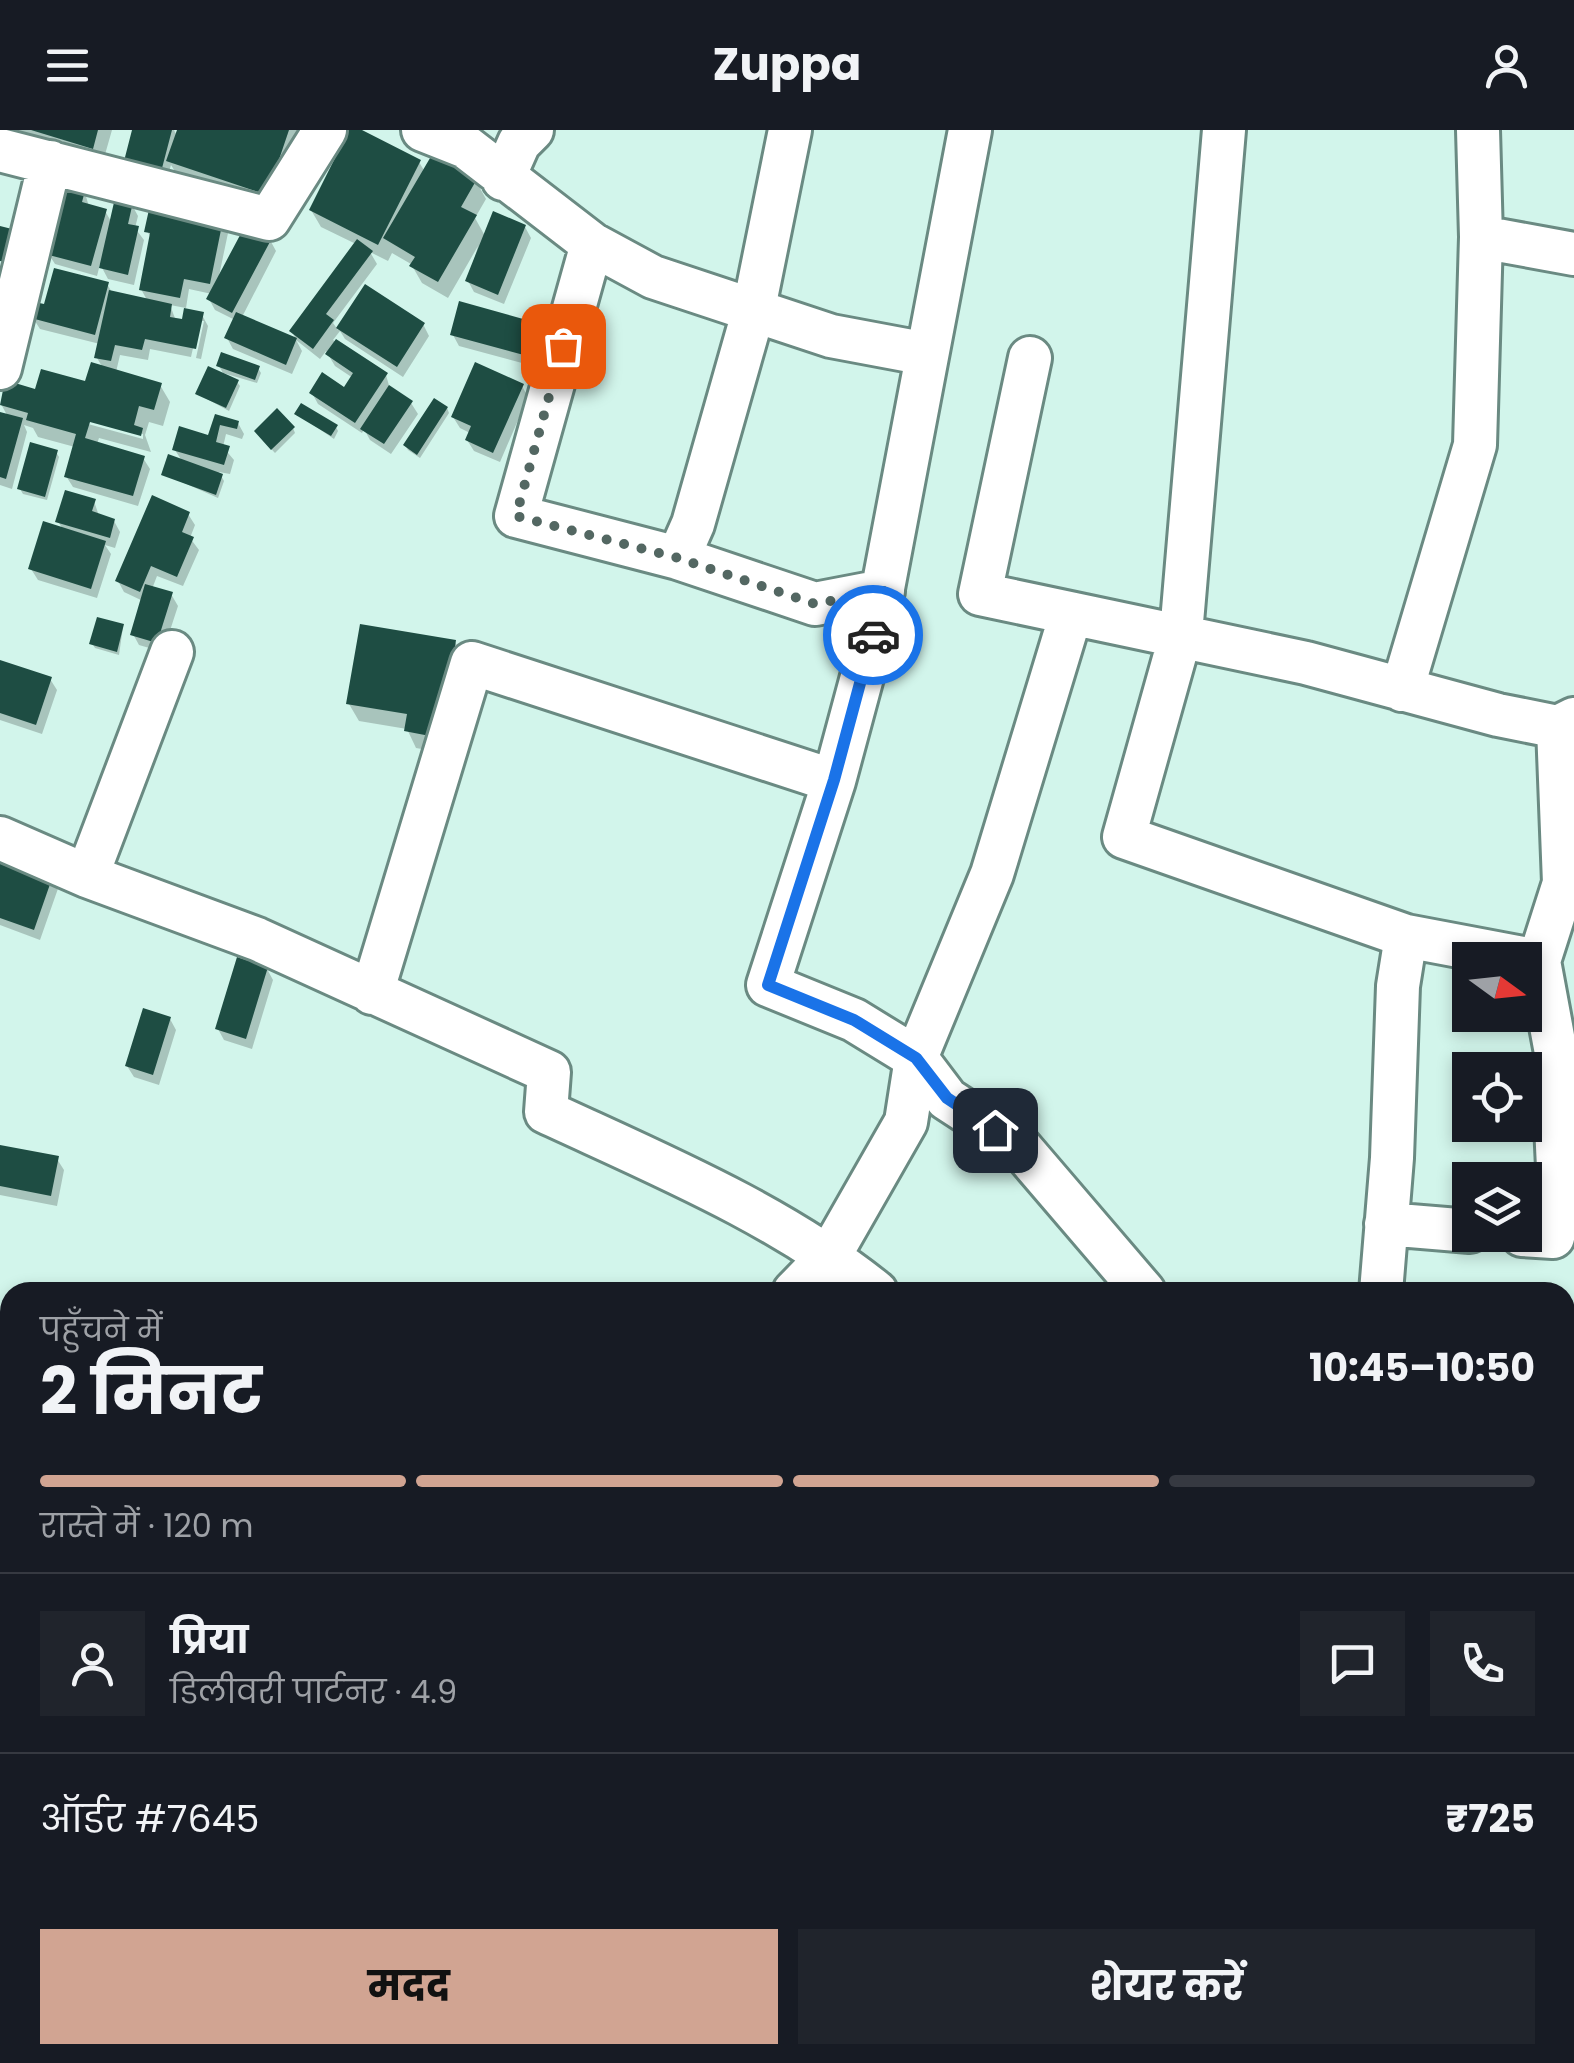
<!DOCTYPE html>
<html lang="hi">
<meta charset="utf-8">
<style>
:root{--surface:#171b24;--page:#20242c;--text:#f1f3f6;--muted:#9ea1a6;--line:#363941;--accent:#d1a492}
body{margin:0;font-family:Poppins,"Noto Sans Devanagari",sans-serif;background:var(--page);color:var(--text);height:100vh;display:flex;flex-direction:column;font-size:38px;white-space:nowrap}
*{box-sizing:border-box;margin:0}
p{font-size:32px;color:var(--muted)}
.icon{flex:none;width:55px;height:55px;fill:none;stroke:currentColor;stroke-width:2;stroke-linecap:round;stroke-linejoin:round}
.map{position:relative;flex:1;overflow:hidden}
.details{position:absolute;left:0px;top:1152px;width:1575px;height:782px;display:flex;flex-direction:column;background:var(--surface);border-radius:30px 30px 0 0;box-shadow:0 5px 15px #0003}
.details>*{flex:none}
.needle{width:65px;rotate:105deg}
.fabs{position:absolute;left:1452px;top:812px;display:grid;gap:20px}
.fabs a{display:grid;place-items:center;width:90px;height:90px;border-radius:0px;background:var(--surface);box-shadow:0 5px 15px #0003;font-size:50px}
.pin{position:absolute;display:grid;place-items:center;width:85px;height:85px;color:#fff;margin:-42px;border-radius:20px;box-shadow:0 5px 15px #0006}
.courier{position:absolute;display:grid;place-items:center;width:100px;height:100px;margin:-50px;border:8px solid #1a73e8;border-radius:50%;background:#fff;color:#222;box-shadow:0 2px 12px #0007}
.overview em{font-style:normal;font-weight:700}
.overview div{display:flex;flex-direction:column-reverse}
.overview{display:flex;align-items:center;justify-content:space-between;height:170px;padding:0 40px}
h1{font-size:65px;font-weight:700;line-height:75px}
.bar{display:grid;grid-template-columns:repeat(4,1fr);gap:15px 10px;align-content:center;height:120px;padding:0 40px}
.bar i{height:12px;border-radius:8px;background:var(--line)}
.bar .current{background:var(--accent)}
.bar p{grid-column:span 4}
.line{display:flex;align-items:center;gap:25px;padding:0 40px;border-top:2px solid var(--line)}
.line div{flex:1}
.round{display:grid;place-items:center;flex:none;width:105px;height:105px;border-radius:0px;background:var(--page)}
.action{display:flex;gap:20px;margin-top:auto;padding:20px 40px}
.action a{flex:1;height:115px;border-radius:0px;background:var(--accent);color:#111;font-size:40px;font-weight:700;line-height:115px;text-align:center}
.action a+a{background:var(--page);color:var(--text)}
header{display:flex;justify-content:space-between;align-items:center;height:130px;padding:0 40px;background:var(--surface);font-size:45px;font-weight:700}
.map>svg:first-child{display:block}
</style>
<header><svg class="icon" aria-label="menu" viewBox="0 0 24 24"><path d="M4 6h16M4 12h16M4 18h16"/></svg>Zuppa<svg class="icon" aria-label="person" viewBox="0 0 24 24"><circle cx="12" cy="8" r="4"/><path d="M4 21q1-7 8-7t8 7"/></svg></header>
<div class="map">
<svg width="1574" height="1933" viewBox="0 0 1574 1933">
<rect width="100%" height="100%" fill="#d2f5eb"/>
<path fill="#b78e7f" d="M0 1338 10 1342V1925H429L426 1933H0Z
M548 1925H1290L1292 1933H546Z"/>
<path fill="#0003" fill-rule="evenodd" d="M2 0H112L102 35Z
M135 0H174L177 6 179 0H302L276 81 179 48 171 35 166 52Z
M352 0 419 32 425 42 476 51 486 69 475 88 485 106 525 97 531 108 504 174 474 162 468 151 478 116 448 168 422 153 411 134 392 123 388 131 370 122 377 134 333 193 338 200 366 157 423 194 429 206 403 247 345 209 340 201 333 210 386 245 390 259 411 273 418 284 391 324 370 310 364 299 362 303 318 274 312 263 345 260 353 248 335 236 326 221 320 229 296 210 292 201 356 114 321 97 311 80Z
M84 59 89 77 105 81 112 93 132 75 138 86 135 98 144 110 134 155 108 149 100 134 97 146 55 134 48 123Z
M221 92 228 103 219 146 270 110 276 121 242 187 296 210 302 221 292 244 233 219 227 208 235 190 215 180 209 169 212 164 189 159 186 178 170 175 176 191 202 185 208 196 201 229 196 228 204 191H199L191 227 150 219 148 230 120 225 116 242 160 255 170 272 163 296 149 292 145 305 151 322 99 308 97 314 143 328 150 339 138 376 73 357 66 346 75 317 38 307 33 298 24 295 27 302 12 359 0 355V287H8L1 274 37 262 87 254 103 238 97 228 100 214 40 199 33 188 46 177 107 154 113 164 148 172 141 159 152 109 147 101ZM78 286 143 304V309L77 291Z
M553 200 552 241 459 216 453 205Z
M219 236 258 238 261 243 257 253 223 243Z
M237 252 240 256 229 281 198 264Z
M522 256 528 267 500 332 474 321 467 310 470 303 460 298 453 287Z
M447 278 449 283 420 328 408 320 405 315Z
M297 284 336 297 338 301 334 309Z
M216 287 238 293 244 304 242 309 226 304 223 317 234 330 230 344 219 342 224 351 218 368 164 344 182 331 175 320 210 308Z
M293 298 295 303 275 323 259 306Z
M56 322 59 327 47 370 23 364 20 359Z
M94 371 99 386 114 391 120 402 115 418 105 415 111 424 97 468 38 450 31 439 63 400 58 391Z
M188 384 195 395 190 408 199 420 183 456 157 446 152 459 171 464 178 476 163 522 139 515 133 504 143 471 124 462 118 451Z
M123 497 119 525 95 518 92 513Z
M455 512 465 529 439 622 416 618 407 599 359 591 349 574Z
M0 533 50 549 57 560 42 604 0 590Z
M0 739 61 750 40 810 0 795Z
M267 839 273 850 252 919 224 910 218 899Z
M170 889 176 900 159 955 134 947 127 936Z
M0 1017 57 1029 64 1040 57 1076 0 1065Z"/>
<path fill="#1e4d43" d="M31 0H98L93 19Z
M132 0H172L161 42 123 35Z
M177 0H289L267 65 166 31Z
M349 0H362L421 30 378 115 309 80Z
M433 23 477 49 461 77 477 85 438 152 409 136 415 127 383 108Z
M65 51 86 57 82 72 107 79 91 136 45 124Z
M115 68 133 72 128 94 139 96 128 145 99 138Z
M150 75 223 90 210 154 184 149 180 168 139 160 150 103 144 102Z
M493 81 526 95 498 165 465 151Z
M246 94 272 108 232 183 206 169Z
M0 96 24 102 16 134 0 131Z
M357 109 373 121 326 184 334 190 313 219 289 201Z
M54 138 109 152 95 205 31 188 35 172 44 174Z
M365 154 425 193 397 237 336 198Z
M109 160 172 174 170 187 182 189 184 178 204 182 196 219 145 209 142 220 115 215 111 231 94 228Z
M459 171 555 198 546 231 450 205Z
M236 182 297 208 286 235 224 208Z
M336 209 388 243 355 293 309 263 322 242 344 257 353 243 325 224Z
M221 222 260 236 255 250 216 236Z
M91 232 162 253 154 280 139 276 134 295 143 298 141 306 90 292 85 308 145 326 133 366 64 347 76 304 26 290 28 283 0 275 5 250 35 259 41 239 85 251Z
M475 232 524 254 493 323 465 310 471 296 451 287Z
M208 236 239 250 226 278 195 264Z
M389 255 413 271 384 314 360 299Z
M434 268 448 277 417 325 403 315Z
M301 273 338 295 331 306 294 284Z
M277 278 295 297 271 320 254 301Z
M0 282 23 288 6 349 0 347Z
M215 284 239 291 237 299 220 295 216 312 230 316 224 335 172 320 179 296 208 305Z
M30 312 58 320 45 367 17 359Z
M168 324 223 344 216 365 161 345Z
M65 360 96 369 92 381 115 389 110 408 55 392Z
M152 365 190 382 182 402 194 407 177 447 151 436 140 462 115 451Z
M43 391 106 411 91 459 28 439Z
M145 454 173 462 157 513 130 505Z
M97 487 124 494 117 522 89 514Z
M360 494 456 510 444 590 430 606 404 601 407 584 346 574Z
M0 530 52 547 36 595 0 583Z
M5 718 56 737 34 800 0 788V732Z
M237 827 268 837 246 909 215 899Z
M143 878 171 887 153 945 125 936Z
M0 1015 59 1026 51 1066 0 1056Z"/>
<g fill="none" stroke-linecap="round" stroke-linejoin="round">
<g stroke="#6a8a82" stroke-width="48">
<path id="minor" d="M423 0 466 17 592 114 653 147 831 206 927 224
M970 0 876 495 834 651 768 855 854 890 916 928 947 969 1019 1016 1144 1162
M1224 0 1181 504 1124 707 1406 806 1539 831
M0 20 269 89 325 0
M503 49 519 13 532 0
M1481 107 1574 124
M592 114 516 386 678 428 815 474 883 461
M1030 228 980 464 1306 533 1498 585 1558 597 1574 589
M0 238 50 32
M678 428 693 394 753 183 790 0
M172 522 87 746 257 809 549 942 546 982C658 1034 779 1084 876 1162
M1402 560 1475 315 1481 107 1478 0
M0 708 87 746
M372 863 472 533 834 651
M1386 1094 1470 1101
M1522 1105 1553 1107 1560 1081 1555 973 1561 950 1539 831 1564 753 1558 597
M794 1162 830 1125 906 992 916 928 992 744 1071 484
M1381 1162 1392 1028 1398 856 1406 806
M1565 1863 1574 1883"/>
</g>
<use href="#minor" stroke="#fff" stroke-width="42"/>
</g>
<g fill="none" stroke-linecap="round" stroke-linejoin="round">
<path stroke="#536762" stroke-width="10" stroke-dasharray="0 18" d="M563 216 516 386 678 428 815 474 884 461 873 505"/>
<path stroke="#1a73e8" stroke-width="12" d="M873 505 834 650 768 855 854 890 916 928 947 968 995 1000"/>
</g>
</svg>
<div class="fabs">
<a><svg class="needle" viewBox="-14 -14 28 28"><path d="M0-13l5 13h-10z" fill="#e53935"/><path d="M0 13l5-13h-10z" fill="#9ea1a6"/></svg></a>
<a><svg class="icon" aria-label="locate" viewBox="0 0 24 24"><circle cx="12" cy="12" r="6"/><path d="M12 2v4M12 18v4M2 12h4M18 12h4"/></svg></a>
<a><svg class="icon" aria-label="layers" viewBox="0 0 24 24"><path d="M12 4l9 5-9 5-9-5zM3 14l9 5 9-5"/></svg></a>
</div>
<div class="pin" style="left:563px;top:216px;background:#ea580c"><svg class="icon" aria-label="bag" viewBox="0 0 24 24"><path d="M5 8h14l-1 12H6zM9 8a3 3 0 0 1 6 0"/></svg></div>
<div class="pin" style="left:995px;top:1000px;background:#1f2937"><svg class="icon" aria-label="home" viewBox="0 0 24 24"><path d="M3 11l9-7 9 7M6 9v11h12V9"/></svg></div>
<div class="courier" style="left:873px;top:505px"><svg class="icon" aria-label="car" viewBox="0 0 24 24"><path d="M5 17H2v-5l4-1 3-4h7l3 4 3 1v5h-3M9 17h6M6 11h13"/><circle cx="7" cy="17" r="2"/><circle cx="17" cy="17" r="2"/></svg></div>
<section class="details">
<div class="overview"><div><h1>2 मिनट</h1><p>पहुँचने में</p></div><em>10:45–10:50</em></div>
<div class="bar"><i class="current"></i><i class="current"></i><i class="current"></i><i></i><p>रास्ते में · 120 m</p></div>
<div class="line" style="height:180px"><a class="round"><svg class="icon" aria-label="person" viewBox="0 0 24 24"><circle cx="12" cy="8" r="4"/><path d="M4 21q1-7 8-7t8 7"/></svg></a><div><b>प्रिया</b><p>डिलीवरी पार्टनर · 4.9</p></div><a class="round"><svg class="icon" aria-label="chat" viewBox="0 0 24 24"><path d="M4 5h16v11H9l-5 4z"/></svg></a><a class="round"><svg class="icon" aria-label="phone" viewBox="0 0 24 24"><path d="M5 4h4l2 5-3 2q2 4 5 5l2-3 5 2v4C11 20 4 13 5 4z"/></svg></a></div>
<div class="line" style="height:130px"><div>ऑर्डर #7645</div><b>₹725</b></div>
<div class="action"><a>मदद</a><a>शेयर करें</a></div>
</section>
</div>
